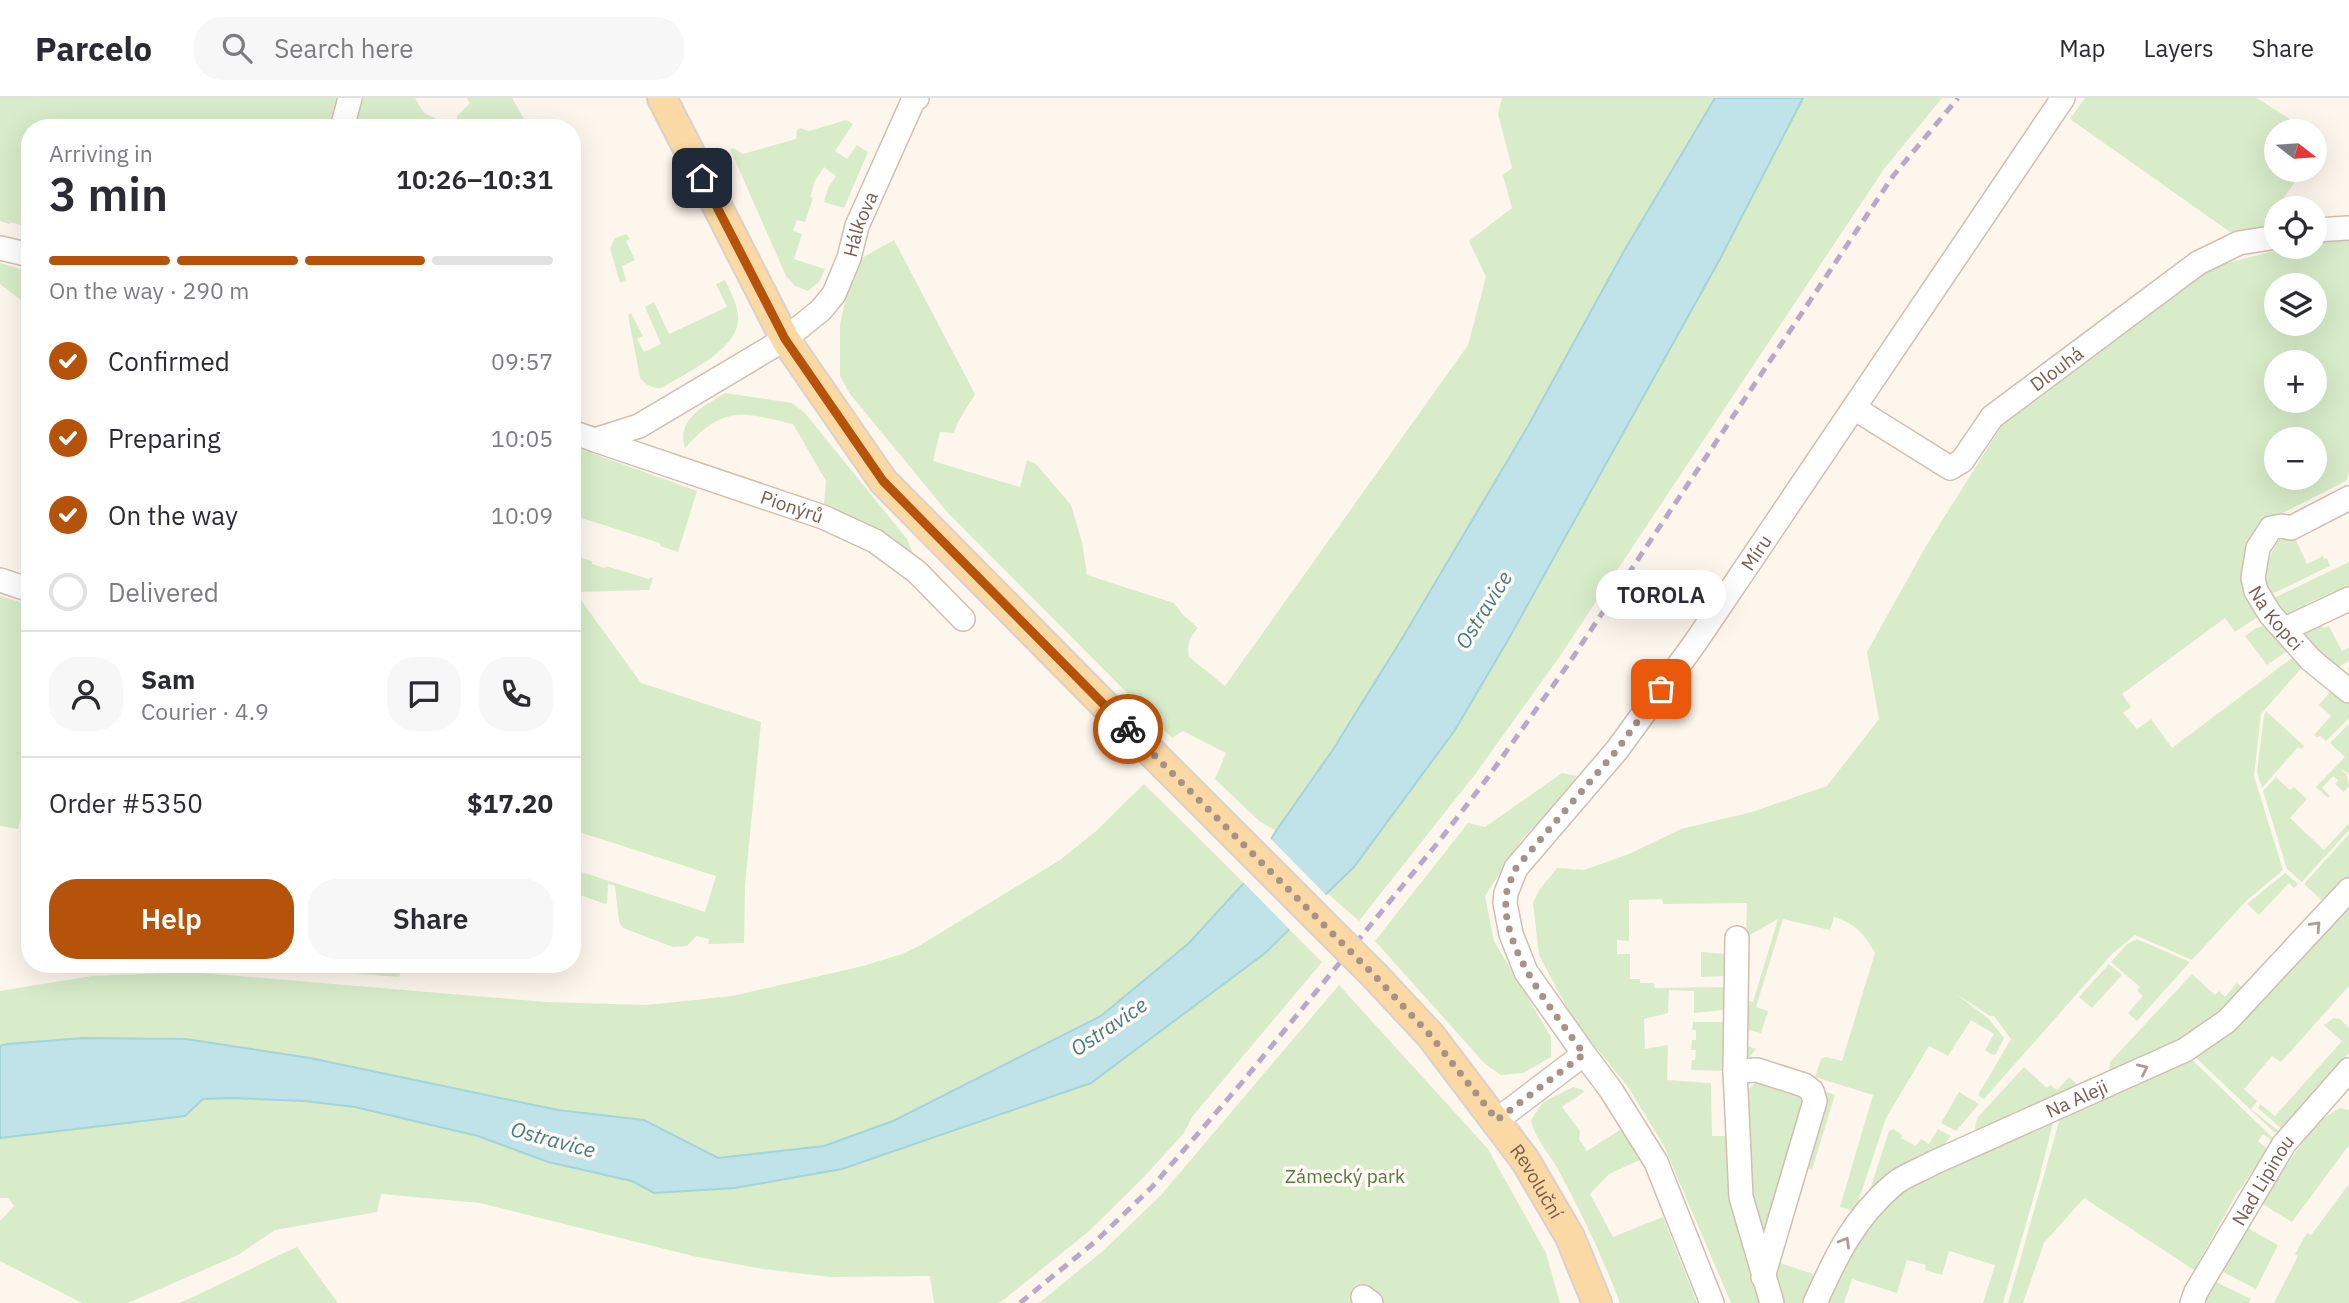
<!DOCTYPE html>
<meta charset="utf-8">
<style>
:root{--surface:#fff;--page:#f7f7f7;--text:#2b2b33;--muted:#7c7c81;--line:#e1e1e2;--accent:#b45309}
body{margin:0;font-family:"IBM Plex Sans",sans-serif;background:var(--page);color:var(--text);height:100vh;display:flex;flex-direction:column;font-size:26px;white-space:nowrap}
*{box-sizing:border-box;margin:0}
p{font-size:23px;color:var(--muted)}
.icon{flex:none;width:38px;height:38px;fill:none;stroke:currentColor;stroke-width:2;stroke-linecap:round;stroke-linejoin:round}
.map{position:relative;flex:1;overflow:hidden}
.drawer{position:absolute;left:21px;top:21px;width:560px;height:854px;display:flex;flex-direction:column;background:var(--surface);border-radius:28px;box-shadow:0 7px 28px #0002}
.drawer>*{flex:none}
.needle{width:46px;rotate:107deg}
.fabs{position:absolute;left:2264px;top:21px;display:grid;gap:14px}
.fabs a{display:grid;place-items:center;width:63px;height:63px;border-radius:50%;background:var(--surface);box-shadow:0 7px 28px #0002;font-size:35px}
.pin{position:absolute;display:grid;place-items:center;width:60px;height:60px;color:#fff;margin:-30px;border-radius:14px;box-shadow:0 4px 10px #0006}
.courier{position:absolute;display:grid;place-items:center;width:70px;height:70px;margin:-35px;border:5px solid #b45309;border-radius:50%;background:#fff;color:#222;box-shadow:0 2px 9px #0007}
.bubble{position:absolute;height:49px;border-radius:24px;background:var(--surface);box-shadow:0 7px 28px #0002;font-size:23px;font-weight:600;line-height:49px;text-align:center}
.head em{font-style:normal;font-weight:600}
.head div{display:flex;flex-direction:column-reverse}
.head{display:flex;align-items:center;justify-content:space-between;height:119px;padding:0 28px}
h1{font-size:46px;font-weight:600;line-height:52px}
.bar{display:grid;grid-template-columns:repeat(4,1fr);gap:10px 7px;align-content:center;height:84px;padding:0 28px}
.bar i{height:9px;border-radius:5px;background:var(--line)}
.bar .current{background:var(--accent)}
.bar p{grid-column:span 4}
.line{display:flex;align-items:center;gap:18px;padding:0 28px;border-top:2px solid var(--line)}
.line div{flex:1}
.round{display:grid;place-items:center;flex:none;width:74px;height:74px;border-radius:28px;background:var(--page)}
ol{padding:0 28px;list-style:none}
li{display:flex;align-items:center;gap:21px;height:77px}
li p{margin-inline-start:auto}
li .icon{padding:7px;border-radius:50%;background:var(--accent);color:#fff;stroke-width:4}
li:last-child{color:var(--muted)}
li i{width:38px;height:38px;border:4px solid var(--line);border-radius:50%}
.action{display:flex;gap:14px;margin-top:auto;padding:14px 28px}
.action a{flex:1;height:80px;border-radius:28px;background:var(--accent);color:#fff;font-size:28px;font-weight:600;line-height:80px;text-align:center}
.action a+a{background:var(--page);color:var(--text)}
header{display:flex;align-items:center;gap:42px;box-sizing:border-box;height:98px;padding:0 35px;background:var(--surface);border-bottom:2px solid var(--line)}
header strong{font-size:33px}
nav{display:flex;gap:38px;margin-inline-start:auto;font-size:24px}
.search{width:490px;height:63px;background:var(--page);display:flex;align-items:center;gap:18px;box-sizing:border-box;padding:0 24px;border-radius:28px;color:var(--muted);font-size:26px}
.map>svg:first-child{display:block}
</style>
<header>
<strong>Parcelo</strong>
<div class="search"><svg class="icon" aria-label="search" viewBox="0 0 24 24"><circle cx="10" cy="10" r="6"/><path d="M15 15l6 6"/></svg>Search here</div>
<nav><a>Map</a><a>Layers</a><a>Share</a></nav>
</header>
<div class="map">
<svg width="2349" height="1205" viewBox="0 0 2349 1205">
<rect width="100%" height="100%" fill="#fdf6ec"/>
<path fill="#d8ecc9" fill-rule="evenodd" d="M0 0H338L329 30H30V130L11 124 9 126 0 123Z
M360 0H415L424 15 437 21 445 30H351Z
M467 0H512L529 30H456L457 18 470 5Z
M1502 0H1715C1648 107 1590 218 1528 327 1450 466 1368 602 1276 733L1259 723 1215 681 1226 655 1183 633 1172 640 948 415 850 296 840 278V227L853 165 894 142 975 296 958 324 954 335 940 334 933 363 1020 389 1027 362 1036 366 1071 407 1082 444 1087 477 1174 505 1183 517 1198 530C1189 540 1187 545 1189 559L1225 588 1468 247 1486 179 1469 143 1512 110 1503 77 1512 70 1498 16Z
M1803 0H1942L1884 71 1558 561 1476 675 1359 823 1327 795 1354 769 1455 632 1508 542 1720 161Z
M2085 0H2257L2308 33H2277V72H2303L2256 140 2240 141 2070 21Z
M846 22 853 26 835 53 847 61 857 47 868 54 844 110 824 104 828 90 836 78 824 69 815 83 810 99 813 100 805 124 797 122 793 133 802 136 794 161 825 171 819 184 808 193 795 188 786 178 730 51 734 50 743 56 796 41 797 32 800 30 809 33Z
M626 136 630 141 626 143 635 162 622 168 626 182 620 185 610 150 615 140Z
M2349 140V374L2346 383 2267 423 2259 518 2235 534 2225 520 2122 596 2131 609 2123 615 2137 631 2151 621 2172 650 2296 557 2305 566 2261 616 2254 678 2283 772 2245 804 2192 862 2135 837 2112 856 1984 1001 1978 997 2011 941 1994 918H1990L1956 896 1989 921 2004 940 1996 956 1992 957 1985 952 1994 936 1971 922 1948 958 1929 948 1886 1020 1855 1113 1840 1109 1873 997 1815 979 1821 961 1826 959 1842 963 1875 855C1865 836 1854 825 1834 819L1830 832 1783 821 1756 909 1768 913 1761 935 1749 932 1745 947 1756 951 1746 963 1739 901 1753 904 1778 821 1746 839 1747 805 1663 806 1662 801 1629 802V843L1617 842V856H1630V881H1640V885H1654L1655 890 1726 889 1731 909 1724 912 1694 915V893L1669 892 1668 915 1644 921 1645 951 1668 947 1667 982 1711 985 1712 1038H1727V1010L1763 1205H1731L1664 1048 1628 989 1573 921 1539 857 1533 804 1540 791 1557 770 1584 772 1629 756 1681 731 1752 714 1827 688 1879 621 1867 554 1926 448 2016 305 2207 170 2290 149H2315V142ZM2277 187H2315V226H2277ZM2277 264H2315V303H2277ZM2277 341H2315V380H2277Z
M0 165 30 174V209L0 186Z
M725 182C731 195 739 208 738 223 736 253 685 275 662 290 653 291 646 287 640 280L628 217 631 215 643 238 637 241 644 254 661 246 645 209 654 204 669 236 727 209 716 186Z
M725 295 792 305 805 315 907 441 913 456 824 408 826 383 793 326C742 314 724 307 685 350 676 321 704 308 725 295Z
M572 348 697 393 678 454 660 448V445L572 417Z
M2295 440 2307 466 2323 458 2324 461 2327 460 2330 468 2270 497C2263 478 2267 458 2279 442H2289Z
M572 457 592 463V466L605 470 606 468 649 481 650 479 653 480 649 492 578 494V498L641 585 761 624 745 787 744 845 708 846 709 841 696 838 687 848 673 849 623 830 619 824 615 788 608 786 607 804 605 806 572 794V771L705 814 716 778 576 733 572 743Z
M2349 464V487L2306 506 2303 513 2287 519 2272 501Z
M0 498 30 507V684L18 731 0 728Z
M2319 526 2325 530 2329 528 2342 553 2349 550V563L2337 569 2306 540V535Z
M2267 527 2290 551 2267 567 2245 538 2256 530Z
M2330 594H2335L2349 606V620L2326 643 2320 638 2317 639 2314 637 2331 618 2319 607Z
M2266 613 2304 648 2301 651 2298 649 2262 690 2257 674 2264 617Z
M2349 626V676L2341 671 2347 677 2349 688 2344 694 2335 686 2338 682 2333 678 2322 690 2330 698 2328 700 2316 689 2345 659 2330 645Z
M1562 675 1577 678 1567 696 1522 741 1485 798 1494 843 1551 939V959L1523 975 1501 977 1485 966 1375 843 1468 725 1485 729Z
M2276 679 2290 692 2294 689 2307 701 2290 720 2324 752 2349 725V732L2302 784 2287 771 2263 693Z
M1144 686 1244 785 1189 845 1101 918 893 1023 824 1048 718 1060 644 1022 558 1012 310 960 186 941 83 940 7 946 0 948V893L92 878 192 874 546 904 647 907 732 898 863 868 902 856 919 848 1060 762 1095 734Z
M2349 736V785L2328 808 2304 786Z
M2285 775 2298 786 2294 790 2289 785 2259 817 2247 806Z
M2349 798V888L2281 964 2272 958 2244 991 2257 1003 2251 1011 2280 1034H2274L2190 954Z
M1290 832 1322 864 1192 1019 1184 1035 1143 1080 1088 1134 1007 1199 999 1205H934L930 1178 830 1179 763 1171 693 1158 480 1105 381 1096 377 1114 275 1132 238 1157 128 1205H82L0 1163V1123L14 1108 8 1100H0V1040L185 1018 203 1001 233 1000 304 1003 355 1009 478 1038 548 1064 632 1083 654 1095 735 1090 842 1071 1091 985 1264 856Z
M2137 841 2190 864 2137 923 2128 915 2143 898 2137 892 2140 889 2111 864 2127 846Z
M1701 854 1726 856 1727 878 1701 879Z
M241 866H403L399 879Z
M2109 866 2122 877 2092 910 2079 899Z
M2192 876 2215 897 2219 893 2225 899 2237 885 2249 895 2204 935 2109 974 2110 964Z
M1339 887 1488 1051 1546 1155 1560 1205H1039L1104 1152 1161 1097Z
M2334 920 2340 921 2349 930V955L2282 1031 2258 1010 2260 1006 2275 1018 2342 943 2324 927Z
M1693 924H1725L1729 973 1691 972 1692 962H1695L1696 952H1691L1692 942H1696V932H1692Z
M2186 956 2274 1041 2273 1043 2263 1036 2258 1043 2268 1051 2237 1095 2194 1172 2084 1100 2044 1145 2023 1205H2008L2062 1013Z
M2024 969 2047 990 2050 987 2057 992 2069 979 2078 987 2068 999 1976 1034 1975 1028 1978 1019Z
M1757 983 1806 998 1771 1135 1763 1139 1751 1101 1746 999 1748 992Z
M1573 989 1583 992 1584 994 1562 1009 1580 1033 1579 1041 1587 1053 1623 1030 1642 1061 1609 1076 1590 1096 1613 1139 1663 1119 1697 1205H1620C1603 1160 1583 1118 1560 1075 1551 1057 1535 1042 1531 1022L1543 1004Z
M1824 993 1835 997 1812 1072 1806 1069 1802 1062Z
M1959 994 1979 1006 1956 1033 1941 1025Z
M2339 1010 2349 1012V1047L2292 1124 2259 1104 2318 1024Z
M2055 1016 2039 1081 2003 1205H1983L1995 1167 1949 1153 1942 1177 1925 1172 1926 1167 1907 1162 1897 1195 1852 1181 1844 1205H1819L1884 1101Z
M1893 1031 1902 1037 1901 1040 1916 1048 1921 1041 1929 1046 1938 1031 1951 1038 1936 1056 1871 1094 1870 1092 1889 1033Z
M2349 1086V1205H2274L2298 1158 2295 1156 2307 1135 2311 1137Z
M2244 1128 2278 1147 2256 1191 2219 1172Z
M297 1149 338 1205H179C219 1188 257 1167 297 1149Z
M1773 1163 1814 1176 1806 1205H1779Z
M2214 1183 2251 1201 2249 1205H2204Z"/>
<path fill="#bfe3e8" stroke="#a5d3da" stroke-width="2" d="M1715 0H1803L1720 161 1508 542 1455 632 1354 769 1264 856 1091 985 842 1071 735 1090 654 1095 632 1083 548 1064 478 1038 355 1009 304 1003 233 1000 203 1001 185 1018 0 1040V948L7 946 83 940 186 941 310 960 558 1012 644 1022 718 1060 824 1048 893 1023 1101 918 1189 845 1244 785 1276 733 1332 653 1403 539 1528 328 1624 153Z"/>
<path fill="#fdf6ec" d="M1269 739 1328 799 1292 834 1242 783Z"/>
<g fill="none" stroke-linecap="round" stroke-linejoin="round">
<g stroke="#d1beb0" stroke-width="26">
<g id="minor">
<path d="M342 30 350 0"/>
<path d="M2315 132 2349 130"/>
<path d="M0 150 30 157"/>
<path id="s1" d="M1854 310 1950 370 1962 363 1992 319 2198 165 2239 145 2277 139"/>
<path id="s2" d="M572 334 595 342 639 328 785 241 821 212 834 196 849 160 857 128 913 3 917 0"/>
<path id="s3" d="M595 342 823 419 875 443 917 474 963 521"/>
<path id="s4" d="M2349 400 2291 430 2282 428 2271 430 2258 450 2253 480 2256 493 2270 516 2311 562 2349 593"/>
<path d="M0 482 30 492"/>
<path d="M2285 531 2349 501"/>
<path d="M1737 840 1735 973 1741 1099 1772 1205"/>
<path d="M1584 956 1611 992 1656 1064 1712 1205"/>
<path d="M1735 973 1757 972 1804 987 1812 993 1815 1003 1763 1179"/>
<path id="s5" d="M1497 1022 1584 956 1526 874 1511 836 1505 805 1506 795 1516 770 1617 652 1695 545 2063 0"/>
<path d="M1363 1199 1371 1205"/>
<path id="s6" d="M1815 1205C1836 1158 1854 1120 1894 1086 1905 1077 1921 1072 1933 1065L2185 952 2227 923 2349 792"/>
<path id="s7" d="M2192 1205 2196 1194 2284 1046 2349 972"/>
</g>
</g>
<g stroke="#dad1cd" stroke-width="32">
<g id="major">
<path d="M662 0 785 241 883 383 1164 667"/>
<path id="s8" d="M1375 878 1431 938 1525 1062 1570 1139 1597 1205"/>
</g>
</g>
<use href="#minor" stroke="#fff" stroke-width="23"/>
<use href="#major" stroke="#fbd9a5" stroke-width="28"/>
<path stroke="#b9a8c9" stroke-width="5" stroke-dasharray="10 7" stroke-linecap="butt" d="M1020 1205 1096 1143 1152 1089 1239 988 1440 742 1486 682 1567 568 1893 78 1958 0"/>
<g stroke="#dad1cd" stroke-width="32" stroke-linecap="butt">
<path id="major-bridge" d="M1164 667 1375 878"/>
</g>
<use href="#major-bridge" stroke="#fbd9a5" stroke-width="28"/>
</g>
<defs><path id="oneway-chevron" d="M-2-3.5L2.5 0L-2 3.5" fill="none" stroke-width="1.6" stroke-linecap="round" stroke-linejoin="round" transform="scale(1.75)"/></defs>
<g stroke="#af9d94">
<use href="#oneway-chevron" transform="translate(2316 828) rotate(-47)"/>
<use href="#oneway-chevron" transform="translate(2143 971) rotate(-25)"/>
<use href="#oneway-chevron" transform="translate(1845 1144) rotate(-60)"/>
</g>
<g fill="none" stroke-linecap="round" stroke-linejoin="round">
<path stroke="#a89285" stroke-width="7" stroke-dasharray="0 12.6" d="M1128 631 1375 878 1431 938 1497 1022 1584 956C1555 915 1502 853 1506 801 1506 790 1512 780 1516 770L1617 652 1661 591"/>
<path stroke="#b45309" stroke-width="9" d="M702 80 785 241 883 383 1128 631"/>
</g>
<g text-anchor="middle" stroke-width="7" stroke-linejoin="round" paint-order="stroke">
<g font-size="19" fill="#7a5c4d" stroke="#fffaf3">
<text dy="7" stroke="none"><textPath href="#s2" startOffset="382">Hálkova</textPath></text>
<text dy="7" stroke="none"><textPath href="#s1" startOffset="261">Dlouhá</textPath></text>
<text dy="7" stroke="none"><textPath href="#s3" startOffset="208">Pionýrů</textPath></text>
<text dy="7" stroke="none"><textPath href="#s5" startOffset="716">Míru</textPath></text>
<text dy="7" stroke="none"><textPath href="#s4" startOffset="187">Na Kopci</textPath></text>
<text dy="7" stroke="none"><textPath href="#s6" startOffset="346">Na Aleji</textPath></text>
<text dy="7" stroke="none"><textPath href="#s8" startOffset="262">Revoluční</textPath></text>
<text dy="7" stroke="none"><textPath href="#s7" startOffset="142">Nad Lipinou</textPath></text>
</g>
<g font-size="19" fill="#537a41" stroke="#fffaf3">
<text x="1345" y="1085">Zámecký park</text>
</g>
<g font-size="21" font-style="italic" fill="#437c86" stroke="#fffaf3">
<text transform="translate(1484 512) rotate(-58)" y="7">Ostravice</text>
<text transform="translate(1109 929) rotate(-34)" y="7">Ostravice</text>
<text transform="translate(553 1042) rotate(15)" y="7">Ostravice</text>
</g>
</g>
</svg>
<div class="fabs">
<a><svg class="needle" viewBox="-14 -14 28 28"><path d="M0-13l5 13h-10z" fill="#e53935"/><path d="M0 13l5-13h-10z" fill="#7c7c81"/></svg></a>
<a><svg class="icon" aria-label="locate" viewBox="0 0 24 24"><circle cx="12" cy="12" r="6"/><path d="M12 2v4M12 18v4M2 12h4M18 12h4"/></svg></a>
<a><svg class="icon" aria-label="layers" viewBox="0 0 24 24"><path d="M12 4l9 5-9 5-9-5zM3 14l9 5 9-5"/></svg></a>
<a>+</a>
<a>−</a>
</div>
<div class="pin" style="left:1661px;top:591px;background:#ea580c"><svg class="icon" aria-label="bag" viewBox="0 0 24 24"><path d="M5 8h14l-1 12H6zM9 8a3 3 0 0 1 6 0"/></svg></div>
<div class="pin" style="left:702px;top:80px;background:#1f2937"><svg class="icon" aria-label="home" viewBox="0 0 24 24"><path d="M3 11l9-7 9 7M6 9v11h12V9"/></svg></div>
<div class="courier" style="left:1128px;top:631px"><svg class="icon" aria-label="bike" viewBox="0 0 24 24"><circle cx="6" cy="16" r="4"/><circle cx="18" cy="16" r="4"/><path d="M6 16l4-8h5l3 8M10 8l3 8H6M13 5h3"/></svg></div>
<div class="bubble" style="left:1596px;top:472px;width:130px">TOROLA</div>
<section class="drawer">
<div class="head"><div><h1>3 min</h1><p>Arriving in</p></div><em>10:26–10:31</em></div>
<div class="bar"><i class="current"></i><i class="current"></i><i class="current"></i><i></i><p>On the way · 290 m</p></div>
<ol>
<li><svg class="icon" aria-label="check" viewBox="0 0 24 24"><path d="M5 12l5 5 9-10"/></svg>Confirmed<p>09:57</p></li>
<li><svg class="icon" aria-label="check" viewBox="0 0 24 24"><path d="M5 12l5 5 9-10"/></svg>Preparing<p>10:05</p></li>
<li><svg class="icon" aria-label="check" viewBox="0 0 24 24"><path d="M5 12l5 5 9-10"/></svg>On the way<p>10:09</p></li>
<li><i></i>Delivered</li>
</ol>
<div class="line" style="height:126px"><a class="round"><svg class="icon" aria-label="person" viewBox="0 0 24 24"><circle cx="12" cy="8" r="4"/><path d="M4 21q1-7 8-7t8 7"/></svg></a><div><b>Sam</b><p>Courier · 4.9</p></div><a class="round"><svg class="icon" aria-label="chat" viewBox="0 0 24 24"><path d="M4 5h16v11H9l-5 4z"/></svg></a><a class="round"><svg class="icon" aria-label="phone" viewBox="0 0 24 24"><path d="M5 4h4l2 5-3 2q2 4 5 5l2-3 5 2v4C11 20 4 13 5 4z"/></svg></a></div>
<div class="line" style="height:91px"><div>Order #5350</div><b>$17.20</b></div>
<div class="action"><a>Help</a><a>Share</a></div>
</section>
</div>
